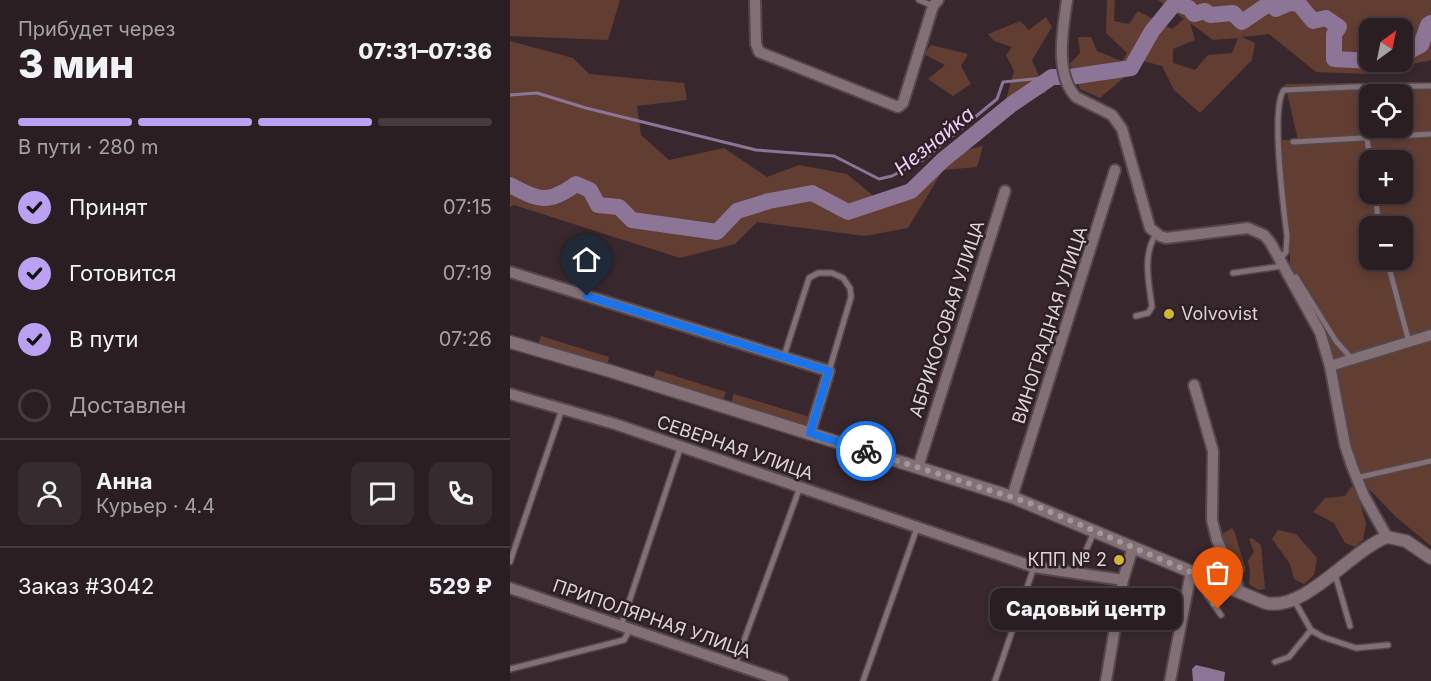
<!DOCTYPE html>
<html lang="ru">
<meta charset="utf-8">
<style>
:root{--surface:#2a1e22;--page:#362b2f;--text:#f1f3f6;--muted:#a5a2a5;--line:#463c40;--accent:#bca0f2}
body{margin:0;font-family:Inter,sans-serif;background:var(--page);color:var(--text);height:100vh;display:flex;flex-direction:column;font-size:22px;white-space:nowrap}
*{box-sizing:border-box;margin:0}
p{font-size:20px;color:var(--muted)}
.icon{flex:none;width:33px;height:33px;fill:none;stroke:currentColor;stroke-width:2;stroke-linecap:round;stroke-linejoin:round}
.map{position:relative;flex:1;overflow:hidden}
.drawer{display:flex;flex-direction:column;background:var(--surface);width:510px}
.drawer>*{flex:none}
.needle{width:39px;rotate:33deg}
.tools{position:absolute;left:849px;top:18px;display:grid;gap:12px}
.tools a{display:grid;place-items:center;width:54px;height:54px;border-radius:12px;background:var(--surface);box-shadow:0 3px 9px #0003,0 0 0 2px var(--line);font-size:30px}
.pin{position:absolute;display:grid;place-items:center;width:51px;height:51px;color:#fff;margin:-62px -26px;border-radius:50% 50% 50% 0;rotate:-45deg;box-shadow:0 0 6px #0007}
.pin .icon{rotate:45deg}
.courier{position:absolute;display:grid;place-items:center;width:60px;height:60px;margin:-30px;border:4px solid #1a73e8;border-radius:50%;background:#fff;color:#222;box-shadow:0 2px 8px #0007}
.bubble{position:absolute;height:42px;border-radius:12px;background:var(--surface);box-shadow:0 3px 9px #0003,0 0 0 2px var(--line);font-size:20px;font-weight:800;line-height:42px;text-align:center}
.headline em{font-style:normal;font-weight:800}
.headline div{display:flex;flex-direction:column-reverse}
.headline{display:flex;align-items:center;justify-content:space-between;height:102px;padding:0 18px}
h1{font-size:39px;font-weight:800;line-height:45px}
.bar{display:grid;grid-template-columns:repeat(4,1fr);gap:9px 6px;align-content:center;height:72px;padding:0 18px}
.bar i{height:8px;border-radius:4px;background:var(--line)}
.bar .on{background:var(--accent)}
.bar p{grid-column:span 4}
.line{display:flex;align-items:center;gap:15px;padding:0 18px;border-top:2px solid var(--line)}
.line div{flex:1}
.round{display:grid;place-items:center;flex:none;width:63px;height:63px;border-radius:12px;background:var(--page)}
ol{padding:0 18px;list-style:none}
li{display:flex;align-items:center;gap:18px;height:66px}
li p{margin-inline-start:auto}
li .icon{padding:6px;border-radius:50%;background:var(--accent);color:#111;stroke-width:4}
li:last-child{color:var(--muted)}
li i{width:33px;height:33px;border:3px solid var(--line);border-radius:50%}
main{display:flex;flex:1;min-height:0}
.map>svg:first-child{display:block}
</style>
<main>
<section class="drawer">
<div class="headline"><div><h1>3 мин</h1><p>Прибудет через</p></div><em>07:31–07:36</em></div>
<div class="bar"><i class="on"></i><i class="on"></i><i class="on"></i><i></i><p>В пути · 280 m</p></div>
<ol>
<li><svg class="icon" aria-label="check" viewBox="0 0 24 24"><path d="M5 12l5 5 9-10"/></svg>Принят<p>07:15</p></li>
<li><svg class="icon" aria-label="check" viewBox="0 0 24 24"><path d="M5 12l5 5 9-10"/></svg>Готовится<p>07:19</p></li>
<li><svg class="icon" aria-label="check" viewBox="0 0 24 24"><path d="M5 12l5 5 9-10"/></svg>В пути<p>07:26</p></li>
<li><i></i>Доставлен</li>
</ol>
<div class="line" style="height:108px"><a class="round"><svg class="icon" aria-label="person" viewBox="0 0 24 24"><circle cx="12" cy="8" r="4"/><path d="M4 21q1-7 8-7t8 7"/></svg></a><div><b>Анна</b><p>Курьер · 4.4</p></div><a class="round"><svg class="icon" aria-label="chat" viewBox="0 0 24 24"><path d="M4 5h16v11H9l-5 4z"/></svg></a><a class="round"><svg class="icon" aria-label="phone" viewBox="0 0 24 24"><path d="M5 4h4l2 5-3 2q2 4 5 5l2-3 5 2v4C11 20 4 13 5 4z"/></svg></a></div>
<div class="line" style="height:78px"><div>Заказ #3042</div><b>529 ₽</b></div>
</section>
<div class="map">
<svg width="921" height="681" viewBox="0 0 921 681">
<rect width="100%" height="100%" fill="#38282e"/>
<path fill="#613d32" fill-rule="evenodd" d="M0 0H110L98 40 0 36Z
M597 0H605L604 21 619 24 628 11 662 29 674 19 648 0H921V60L856 74 806 72 759 34 732 37 745 43 742 60 690 113 664 90 652 66 633 61 590 98 570 89 560 64 570 53 568 37H581L587 51 612 61 617 53 596 33ZM680 23 703 40 728 38 722 53 698 55 685 70 663 63V49L685 40ZM860 28H892V62H860Z
M536 17 542 27 522 60 536 93 496 100 504 71 496 55 502 47 484 41 478 34 510 21 519 30Z
M0 41 63 58 79 74 174 83 177 100 127 106 131 135 159 160 214 148 257 177 289 165 337 174 377 207 426 157 473 146 467 167 433 170 398 228 355 236 247 222 225 244 170 258 4 205 0 207Z
M421 45 458 54 451 66 461 84 443 96 418 79 435 65 414 54Z
M921 82V546L886 517 859 489 848 467 838 439 818 336 780 275V238L770 140H788L775 84ZM860 94H892V128H860ZM860 160H892V194H860ZM860 226H892V260H860Z
M31 336 99 357 97 365 28 344Z
M146 370 216 392 213 400 143 379Z
M224 394 300 417 297 425 221 403Z
M841 487H846L856 524 853 540 845 547 835 543 824 523 803 512 815 498 835 496Z
M722 528 725 533 736 571 732 574 726 570 709 536Z
M768 530 786 534 807 558 804 575 794 584 784 579 780 564 762 539Z
M742 538 751 545 755 589 748 590 739 584 740 572 738 561 744 552 739 539Z"/>
<path fill="#8c7596" d="M686 665 715 672 714 681H683L682 669Z"/>
<g fill="none" stroke-linecap="round" stroke-linejoin="round">
<path stroke="#8c7596" stroke-width="3" d="M0 95 27 93 76 108 246 150 324 156 369 179 382 176 413 160 487 99 493 82 542 77"/>
<path stroke="#8c7596" stroke-width="16" d="M892 55 911 45 918 25 921 23
M560 77 621 68 642 31 665 3 679 8 684 14 695 11 700 15 723 13 732 22 760 3 766 9 780 3 789 4 803 21 816 18 829 27 824 34V59L860 61
M0 185C29 201 39 204 66 184L80 190 88 205 109 207 122 220 207 232 227 211 259 201 302 193 338 212 401 191 433 160 502 104 542 77H549"/>
<g stroke="#54474c" stroke-width="8">
<path id="service" d="M409 0 423 6
M857 138 860 160
M783 142 921 134
M865 194 869 226
M770 259 776 252 777 236C774 210 760 107 774 90L842 87 921 86
M877 260 899 342
M723 273 773 266
M786 277 826 341 842 359
M626 316 638 313 642 307C639 283 632 256 646 234
M274 356 299 278 308 273H322L333 278 340 288 341 297 319 371
M846 478 921 461
M577 548 584 532
M0 562 52 409
M825 574 840 626
M688 576 687 581 711 615
M784 600 801 630 813 637 846 648 878 645
M111 626 171 446
M765 662 779 657 801 630
M225 665 290 487
M0 669 114 640 120 629
M353 681 407 528
M485 681 524 567"/>
</g>
<g stroke="#54474c" stroke-width="14">
<path id="minor" d="M245 0 246 44 249 52 388 107 393 103 423 6 428 0
M557 0C553 28 544 74 566 97L602 115 612 129 640 228 650 236 656 238 738 228 754 235 760 242 810 332 820 366 835 445 842 466 854 496 877 537
M0 272 319 371 300 433
M820 366 921 335
M684 385 703 451 702 520 707 540 727 583 728 592
M0 394 105 424 524 567 613 580
M408 467 495 191
M502 497 605 170
M0 588 273 681
M596 681 613 580 623 547
M660 681 681 572"/>
</g>
<g stroke="#54474c" stroke-width="15">
<path id="tertiary" d="M0 342 100 371 502 497 756 603C795 612 841 550 877 537L896 541 921 558"/>
</g>
<use href="#service" stroke="#827076" stroke-width="5"/>
<use href="#minor" stroke="#827076" stroke-width="10"/>
<use href="#tertiary" stroke="#827076" stroke-width="12"/>
</g>
<g fill="none" stroke-linecap="round" stroke-linejoin="round">
<path stroke="#a3979b" stroke-width="6" stroke-dasharray="0 10.8" d="M356 451 517 502 688 575 687 581 708 609"/>
<path stroke="#1a73e8" stroke-width="8" d="M77 296 319 371 300 433 356 451"/>
</g>
<g fill="#d0b836" stroke="#2d1f24" stroke-width="2">
<circle cx="659" cy="314" r="6"/>
<circle cx="609" cy="560" r="6"/>
</g>
<g text-anchor="middle" stroke-width="5" stroke-linejoin="round" paint-order="stroke">
<g font-size="18" fill="#ddd3d6" stroke="#2d1f24" text-anchor="start">
<text x="671" y="320">Volvovist</text>
<text x="597" y="566" text-anchor="end">КПП № 2</text>
</g>
<g font-size="18" fill="#ddd3d6" stroke="#2d1f24">
<text transform="translate(437 319) rotate(-72)" y="6">АБРИКОСОВАЯ УЛИЦА</text>
<text transform="translate(540 325) rotate(-72)" y="6">ВИНОГРАДНАЯ УЛИЦА</text>
<text transform="translate(225 448) rotate(19)" y="6">СЕВЕРНАЯ УЛИЦА</text>
<text transform="translate(142 619) rotate(19)" y="6">ПРИПОЛЯРНАЯ УЛИЦА</text>
</g>
<g font-size="20" font-style="italic" fill="#eecefb" stroke="#2d1f24">
<text transform="translate(424 141) rotate(-39)" y="7">Незнайка</text>
</g>
</g>
</svg>
<div class="tools">
<a><svg class="needle" viewBox="-14 -14 28 28"><path d="M0-13l5 13h-10z" fill="#e53935"/><path d="M0 13l5-13h-10z" fill="#a5a2a5"/></svg></a>
<a><svg class="icon" aria-label="locate" viewBox="0 0 24 24"><circle cx="12" cy="12" r="6"/><path d="M12 2v4M12 18v4M2 12h4M18 12h4"/></svg></a>
<a>+</a>
<a>−</a>
</div>
<div class="pin" style="left:708px;top:609px;background:#ea580c"><svg class="icon" aria-label="bag" viewBox="0 0 24 24"><path d="M5 8h14l-1 12H6zM9 8a3 3 0 0 1 6 0"/></svg></div>
<div class="pin" style="left:77px;top:296px;background:#1f2937"><svg class="icon" aria-label="home" viewBox="0 0 24 24"><path d="M3 11l9-7 9 7M6 9v11h12V9"/></svg></div>
<div class="courier" style="left:356px;top:451px"><svg class="icon" aria-label="bike" viewBox="0 0 24 24"><circle cx="6" cy="16" r="4"/><circle cx="18" cy="16" r="4"/><path d="M6 16l4-8h5l3 8M10 8l3 8H6M13 5h3"/></svg></div>
<div class="bubble" style="left:480px;top:588px;width:192px">Садовый центр</div>
</div>
</main>
